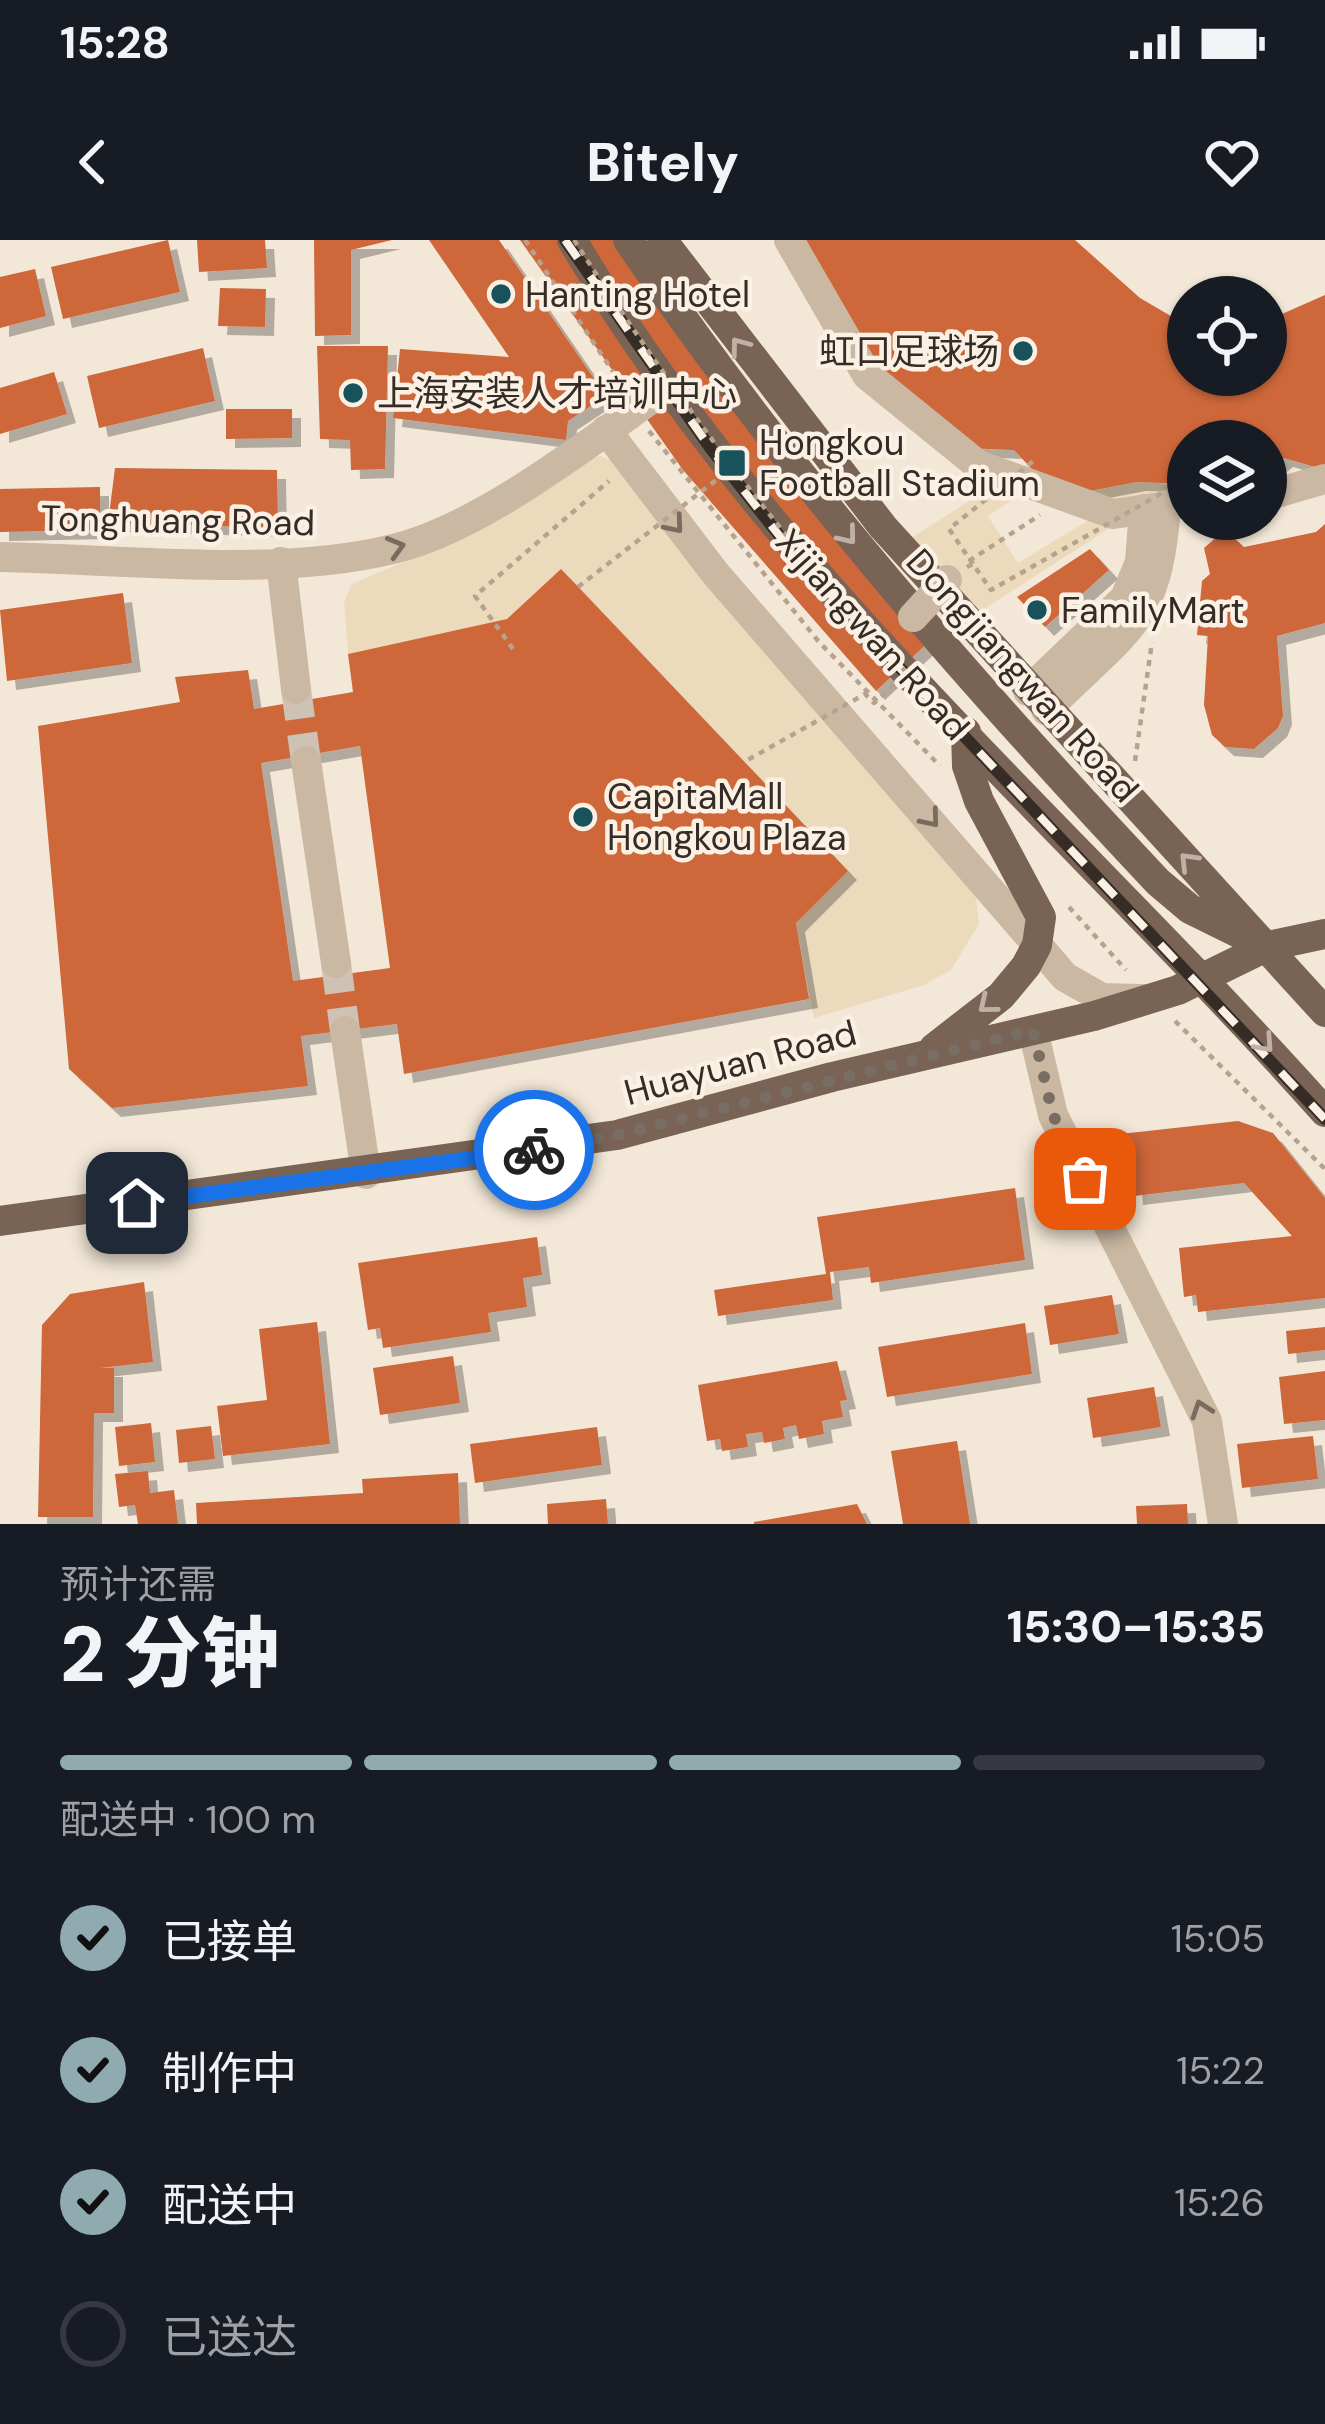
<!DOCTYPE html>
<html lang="zh">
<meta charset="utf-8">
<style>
:root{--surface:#171b24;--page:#242831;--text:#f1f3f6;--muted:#9ea1a6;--line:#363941;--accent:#8fabb0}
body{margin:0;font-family:"DM Sans","Noto Sans SC",sans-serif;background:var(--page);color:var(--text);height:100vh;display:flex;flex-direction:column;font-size:45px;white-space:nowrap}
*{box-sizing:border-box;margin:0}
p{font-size:39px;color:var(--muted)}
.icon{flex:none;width:66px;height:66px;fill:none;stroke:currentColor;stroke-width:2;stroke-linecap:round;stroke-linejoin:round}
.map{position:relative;height:1284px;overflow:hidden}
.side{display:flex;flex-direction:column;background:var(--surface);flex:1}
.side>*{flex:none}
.controls{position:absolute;left:1167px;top:36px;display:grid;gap:24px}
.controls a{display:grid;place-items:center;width:120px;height:120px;border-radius:50%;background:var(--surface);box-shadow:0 3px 9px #0004;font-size:60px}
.pin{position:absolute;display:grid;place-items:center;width:102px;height:102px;color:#fff;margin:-51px;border-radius:24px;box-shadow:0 6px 18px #0006}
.courier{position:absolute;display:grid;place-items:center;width:120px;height:120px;margin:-60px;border:9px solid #1a73e8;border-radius:50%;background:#fff;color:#222;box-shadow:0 3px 15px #0007}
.summary em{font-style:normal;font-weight:800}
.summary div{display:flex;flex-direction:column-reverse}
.summary{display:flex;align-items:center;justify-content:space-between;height:204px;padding:0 60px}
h1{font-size:78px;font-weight:800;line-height:90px}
.bar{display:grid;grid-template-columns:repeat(4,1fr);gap:18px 12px;align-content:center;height:144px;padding:0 60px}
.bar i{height:15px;border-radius:9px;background:var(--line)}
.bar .selected{background:var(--accent)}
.bar p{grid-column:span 4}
ol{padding:0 60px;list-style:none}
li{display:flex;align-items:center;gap:36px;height:132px}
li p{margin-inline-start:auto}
li .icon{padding:12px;border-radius:50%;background:var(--accent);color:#111;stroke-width:4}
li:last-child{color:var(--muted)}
li i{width:66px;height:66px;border:6px solid var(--line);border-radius:50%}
.status{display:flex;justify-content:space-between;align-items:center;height:84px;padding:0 60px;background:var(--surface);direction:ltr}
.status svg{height:33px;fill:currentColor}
header{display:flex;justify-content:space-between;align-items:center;height:156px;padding:0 60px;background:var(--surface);font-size:54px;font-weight:800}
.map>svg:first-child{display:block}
</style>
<div class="status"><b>15:28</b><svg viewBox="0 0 49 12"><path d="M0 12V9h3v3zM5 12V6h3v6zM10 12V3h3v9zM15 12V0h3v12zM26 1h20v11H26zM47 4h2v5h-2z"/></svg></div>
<header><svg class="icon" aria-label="back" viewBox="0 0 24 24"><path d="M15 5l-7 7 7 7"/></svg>Bitely<svg class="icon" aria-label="heart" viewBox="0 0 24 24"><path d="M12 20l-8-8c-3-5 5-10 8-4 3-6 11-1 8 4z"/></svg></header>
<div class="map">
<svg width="1325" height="1284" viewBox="0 0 1325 1284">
<defs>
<filter id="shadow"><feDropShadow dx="9" dy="9" stdDeviation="0" flood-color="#0004"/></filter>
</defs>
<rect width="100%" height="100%" fill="#f3e8d8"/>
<path fill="#ecdabd" d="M1049 210 1054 232 988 276 1018 323 1092 278 1075 254 1109 232 1173 247 978 373 911 298Z
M601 216 612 221 975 647 979 684 951 730 924 745 814 778 796 683 561 330 507 379 348 414 344 362 352 344 408 320 586 218Z"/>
<path fill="#ce673a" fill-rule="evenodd" filter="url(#shadow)" d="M168 0 180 52 63 79 51 27Z
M197 0H265L267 28 199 32Z
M314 0H392L351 10V95L315 96Z
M429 0H499L606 156 568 181 566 200 393 178 400 109 509 117Z
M520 0H625L932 399 876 451 683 230Z
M802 0H1075L1140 58 1188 86V135H1266V81L1325 55V230L1284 218 1266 232V201H1188V244L1137 242 1058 257 1014 210 938 207 866 140Z
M35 29 46 76 0 88V37Z
M220 48 266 49 265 87 218 86Z
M317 106H388L385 229 351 230 350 200 320 199Z
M203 108 215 161 99 188 87 136Z
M54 132 67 174 0 194V148Z
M226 169H292V198L226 199Z
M115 228 277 230 278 288 108 283Z
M100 247V290L0 292V249Z
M1325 284V383L1277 396 1283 476 1278 488 1254 509 1225 507 1212 495 1204 465 1208 396 1197 395 1202 341 1210 334 1204 308 1219 295 1230 294 1244 307 1316 292Z
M1090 309 1109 330 1045 387 1017 357Z
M561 329 848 631 796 683 809 759 404 834 397 784 301 796 308 846 112 868 69 829 38 486 180 462 175 437 248 430 254 469 353 452 348 414 507 379ZM360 506 390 728 293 741 261 523Z
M123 353 132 423 7 441 0 370Z
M1238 881 1273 893 1325 958V1058L1198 1072 1196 1055 1184 1057 1179 1008 1292 996 1244 943 1134 956 1132 936 1115 938 1111 895Z
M1015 948 1025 1020 871 1043 869 1027 830 1032 833 1060 718 1076 714 1050 826 1034 817 977Z
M537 997 542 1035 523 1038 527 1067 488 1073 491 1092 383 1108 380 1088 368 1090 358 1023Z
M144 1042 153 1122 100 1128H114V1173H94L93 1277H38L42 1085 70 1054Z
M1112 1055 1119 1094 1050 1105 1044 1066Z
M317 1082 330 1204 223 1216 217 1166 267 1160 259 1089Z
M1025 1083 1032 1134 887 1157 878 1107Z
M1325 1087V1110L1288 1114 1286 1091Z
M453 1116 460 1163 380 1175 373 1128Z
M837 1121 847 1160 840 1161 843 1177 822 1181 824 1194 799 1199 796 1185 783 1188 785 1199 764 1203 762 1192 746 1194 748 1207 722 1211 720 1199 707 1201 698 1145Z
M1325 1131V1180L1284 1184 1279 1137Z
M1154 1147 1161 1187 1093 1198 1087 1158Z
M151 1183 155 1222 119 1226 115 1187Z
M211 1186 215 1219 179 1223 176 1190Z
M597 1187 602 1225 475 1243 470 1204Z
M1313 1196 1318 1239 1242 1248 1237 1204Z
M957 1201 970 1284H903L891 1211Z
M148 1231 150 1253 174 1250 178 1284H138L135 1265 119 1267 115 1234Z
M458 1233 460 1284H197L196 1263 363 1253 362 1239Z
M606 1259 608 1284H548L547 1264Z
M857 1264 867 1284H754V1282Z
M1187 1264 1188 1284H1137L1136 1266Z"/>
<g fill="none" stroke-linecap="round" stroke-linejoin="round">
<path stroke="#cdc2b4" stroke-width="30" stroke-dasharray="30 15" stroke-linecap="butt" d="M296 449 306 521
M336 723 345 791"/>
<path stroke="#b7a28d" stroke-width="4.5" stroke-dasharray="6 6" stroke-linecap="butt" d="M525 0 622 145
M649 191 819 402 940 526
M969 321 1040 275
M513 409 475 356 609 241
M1135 521 1152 402
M1069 667 1126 730
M1175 781 1325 929"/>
<path stroke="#cbb8a3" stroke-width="30" d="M789 0 867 135 978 225 1113 274 1188 263
M606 190 715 333 1065 737 1102 758 1143 759
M1266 256 1325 239
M0 317C122 319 276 338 393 309 482 288 592 200 668 147
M281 322 296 449
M1028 451 1125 358 1140 322 1144 269
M1046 470C1126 389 1158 386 1166 265
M306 521 336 723
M1033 790 1053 875 1207 1181 1223 1284
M345 791 366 934"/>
<path stroke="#796355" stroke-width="30" d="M572 0C768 334 1070 586 1325 872
M628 0C785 231 967 439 1158 642L1190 669 1257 702
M662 0 883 287 1325 772
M934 808 1001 756 1026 726 1037 705 1041 677 979 561 967 526 966 492
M0 981 617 895 832 837 1094 776 1178 750 1268 706 1325 694"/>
<g stroke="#362c26" stroke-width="12">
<path id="rail" d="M565 0 711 209 801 323 1325 879"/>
</g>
<use href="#rail" stroke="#faf1e4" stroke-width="8" stroke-dasharray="22" stroke-linecap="butt"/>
<path stroke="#b7a28d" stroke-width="4.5" stroke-dasharray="6 6" stroke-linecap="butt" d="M574 0C673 153 781 300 907 433L874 463 865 454 744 522
M973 324 949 289 1036 219
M967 327 973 324 991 350 1173 247
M578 347 733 227"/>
<path stroke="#cbb8a3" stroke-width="30" d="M913 377 947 340"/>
</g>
<defs><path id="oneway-chevron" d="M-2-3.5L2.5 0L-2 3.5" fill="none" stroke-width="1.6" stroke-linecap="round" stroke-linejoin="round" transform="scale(3)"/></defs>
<g stroke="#c0b1a4">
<use href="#oneway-chevron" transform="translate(739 106) rotate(-127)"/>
<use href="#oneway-chevron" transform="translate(848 296) rotate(51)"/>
<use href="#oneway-chevron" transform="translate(1188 621) rotate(-134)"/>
<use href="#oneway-chevron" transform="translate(987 765) rotate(141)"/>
<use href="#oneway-chevron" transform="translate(1265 804) rotate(48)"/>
</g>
<g stroke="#796b5e">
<use href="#oneway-chevron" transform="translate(675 285) rotate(50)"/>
<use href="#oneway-chevron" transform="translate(396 307) rotate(-16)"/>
<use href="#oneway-chevron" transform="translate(931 579) rotate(50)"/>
<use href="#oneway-chevron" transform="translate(1201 1169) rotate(-109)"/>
</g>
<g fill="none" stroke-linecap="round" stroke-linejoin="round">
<path stroke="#786e64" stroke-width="12" stroke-dasharray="0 21.6" d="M534 910 617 895 1033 790 1053 875 1085 939"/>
<path stroke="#1a73e8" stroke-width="15" d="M137 963 534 910"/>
</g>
<g fill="#18525a" stroke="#faf1e4" stroke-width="4.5">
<circle cx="501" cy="54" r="12"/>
<circle cx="1023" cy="111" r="12"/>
<circle cx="353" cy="153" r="12"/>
<rect x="717" y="208" width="30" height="30" rx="6"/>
<circle cx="1037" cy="370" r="12"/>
<circle cx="583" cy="577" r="12"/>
</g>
<g text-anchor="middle" stroke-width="9" stroke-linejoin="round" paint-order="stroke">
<g font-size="36" fill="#362c26" stroke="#faf1e4" text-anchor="start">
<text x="525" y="67">Hanting Hotel</text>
<text x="999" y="124" text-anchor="end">虹口足球场</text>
<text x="377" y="166">上海安装人才培训中心</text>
<text x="759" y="215">Hongkou<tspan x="759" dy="41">Football Stadium</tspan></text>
<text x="1061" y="383">FamilyMart</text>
<text x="607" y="569">CapitaMall<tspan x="607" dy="41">Hongkou Plaza</tspan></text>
</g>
<g font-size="36" fill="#362c26" stroke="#faf1e4">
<text transform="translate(178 280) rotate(1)" y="13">Tonghuang Road</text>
<text transform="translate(873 394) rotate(48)" y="13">Xijiangwan Road</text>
<text transform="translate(1023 435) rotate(48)" y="13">Dongjiangwan Road</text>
<text transform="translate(740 822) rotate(-15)" y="13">Huayuan Road</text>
</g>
</g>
</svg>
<div class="controls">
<a><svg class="icon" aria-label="locate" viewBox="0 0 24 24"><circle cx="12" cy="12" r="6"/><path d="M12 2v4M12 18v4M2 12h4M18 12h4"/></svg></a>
<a><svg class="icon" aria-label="layers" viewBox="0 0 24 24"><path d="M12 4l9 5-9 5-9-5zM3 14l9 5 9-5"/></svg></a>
</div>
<div class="pin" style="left:1085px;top:939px;background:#ea580c"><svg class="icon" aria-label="bag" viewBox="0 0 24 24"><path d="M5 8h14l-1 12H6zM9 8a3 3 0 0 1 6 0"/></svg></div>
<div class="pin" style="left:137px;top:963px;background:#1f2937"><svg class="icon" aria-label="home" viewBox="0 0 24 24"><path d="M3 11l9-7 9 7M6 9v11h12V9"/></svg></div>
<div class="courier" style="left:534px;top:910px"><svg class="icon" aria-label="bike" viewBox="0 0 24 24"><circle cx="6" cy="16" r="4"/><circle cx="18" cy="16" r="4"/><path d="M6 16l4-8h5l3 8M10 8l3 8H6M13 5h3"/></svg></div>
</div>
<section class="side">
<div class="summary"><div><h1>2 分钟</h1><p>预计还需</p></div><em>15:30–15:35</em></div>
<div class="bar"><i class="selected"></i><i class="selected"></i><i class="selected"></i><i></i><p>配送中 · 100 m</p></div>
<ol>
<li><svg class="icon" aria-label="check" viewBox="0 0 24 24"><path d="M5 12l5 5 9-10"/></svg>已接单<p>15:05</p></li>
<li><svg class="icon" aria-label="check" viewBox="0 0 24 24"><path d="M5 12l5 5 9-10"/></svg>制作中<p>15:22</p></li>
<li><svg class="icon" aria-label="check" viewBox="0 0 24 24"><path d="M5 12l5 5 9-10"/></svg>配送中<p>15:26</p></li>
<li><i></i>已送达</li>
</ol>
</section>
